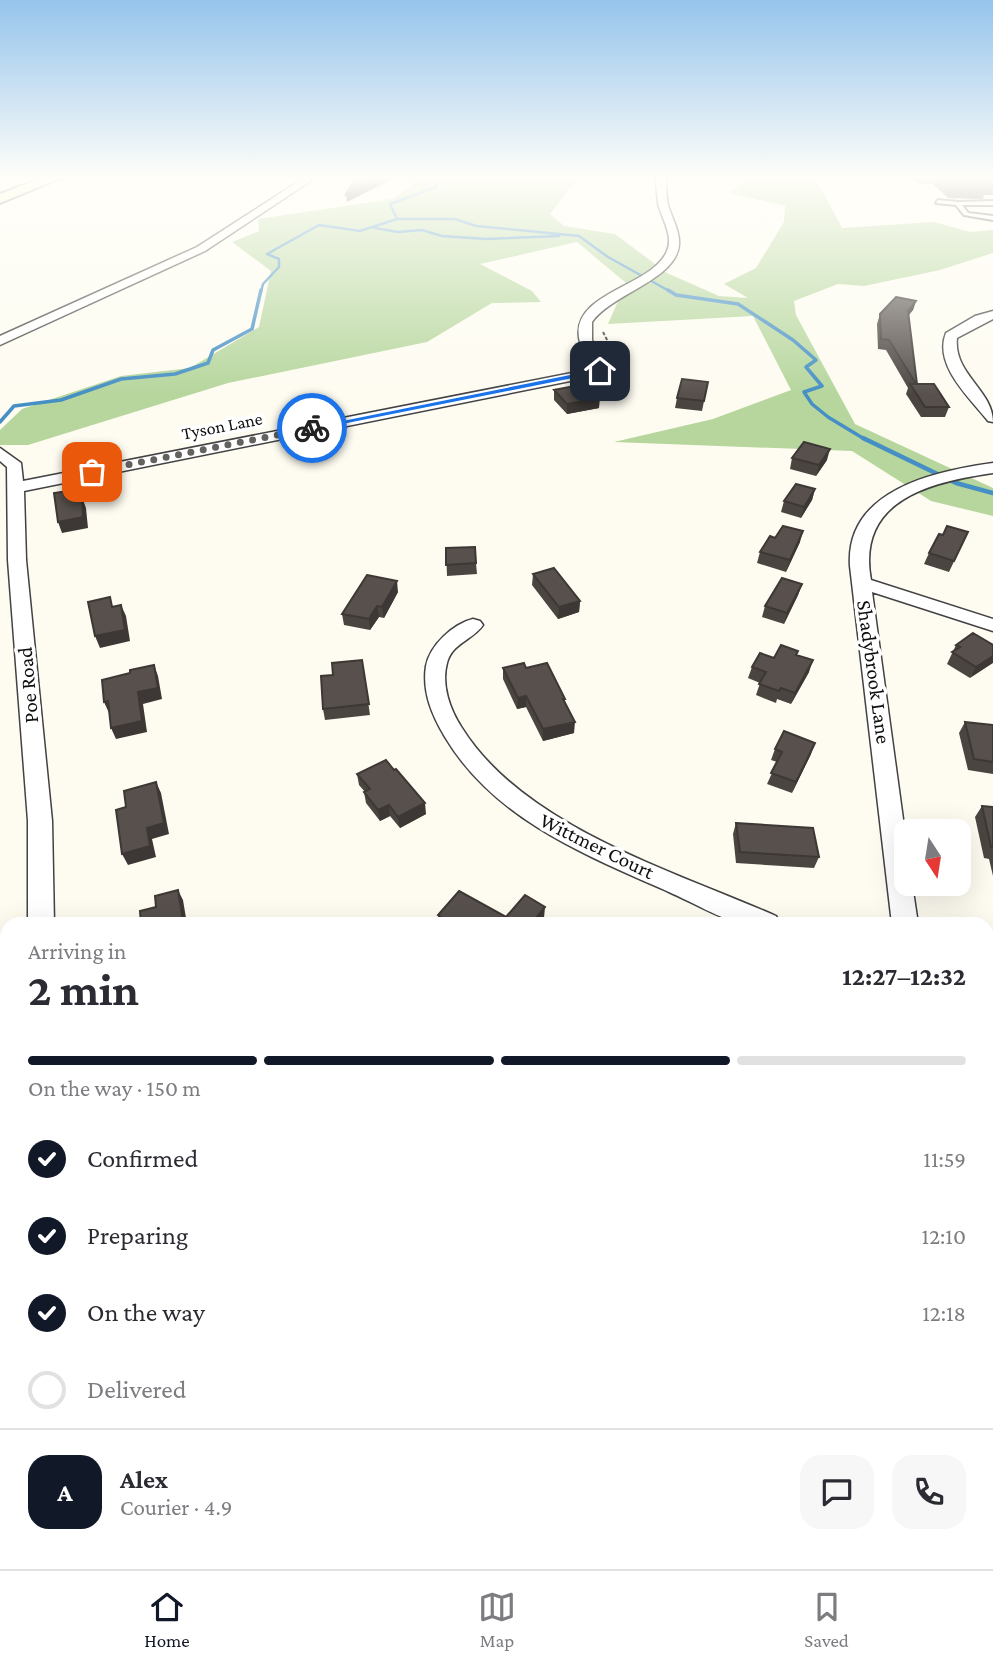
<!DOCTYPE html>
<meta charset="utf-8">
<style>
:root{--surface:#fff;--page:#f7f7f7;--text:#2b2b33;--muted:#7c7c81;--line:#e1e1e2;--accent:#111827}
body{margin:0;font-family:"Crimson Pro",serif;background:var(--page);color:var(--text);height:100vh;display:flex;flex-direction:column;font-size:26px;white-space:nowrap}
*{box-sizing:border-box;margin:0}
p{font-size:23px;color:var(--muted)}
.icon{flex:none;width:38px;height:38px;fill:none;stroke:currentColor;stroke-width:2;stroke-linecap:round;stroke-linejoin:round}
.map{position:relative;flex:1;overflow:hidden}
.panel{position:absolute;left:0px;top:917px;width:994px;height:653px;display:flex;flex-direction:column;background:var(--surface);border-radius:21px 21px 0 0;box-shadow:0 7px 28px #0002}
.panel>*{flex:none}
.needle{width:46px;rotate:168deg}
.tools{position:absolute;left:894px;top:819px;display:grid;gap:14px}
.tools a{display:grid;place-items:center;width:77px;height:77px;border-radius:14px;background:var(--surface);box-shadow:0 7px 28px #0002;font-size:35px}
.pin{position:absolute;display:grid;place-items:center;width:60px;height:60px;color:#fff;margin:-30px;border-radius:14px;box-shadow:0 4px 10px #0006}
.courier{position:absolute;display:grid;place-items:center;width:70px;height:70px;margin:-35px;border:5px solid #1a73e8;border-radius:50%;background:#fff;color:#222;box-shadow:0 2px 9px #0007}
.headline em{font-style:normal;font-weight:700}
.headline div{display:flex;flex-direction:column-reverse}
.headline{display:flex;align-items:center;justify-content:space-between;height:119px;padding:0 28px}
h1{font-size:46px;font-weight:700;line-height:52px}
.bar{display:grid;grid-template-columns:repeat(4,1fr);gap:10px 7px;align-content:center;height:84px;padding:0 28px}
.bar i{height:9px;border-radius:5px;background:var(--line)}
.bar .current{background:var(--accent)}
.bar p{grid-column:span 4}
.line{display:flex;align-items:center;gap:18px;padding:0 28px;border-top:2px solid var(--line)}
.line div{flex:1}
.round{display:grid;place-items:center;flex:none;width:74px;height:74px;border-radius:21px;background:var(--page)}
ol{padding:0 28px;list-style:none}
li{display:flex;align-items:center;gap:21px;height:77px}
li p{margin-inline-start:auto}
li .icon{padding:7px;border-radius:50%;background:var(--accent);color:#fff;stroke-width:4}
li:last-child{color:var(--muted)}
li i{width:38px;height:38px;border:4px solid var(--line);border-radius:50%}
.tabs{display:flex;justify-content:space-around;align-items:center;height:98px;border-top:2px solid var(--line);background:var(--surface);font-size:19px;color:var(--muted)}
.tabs a{display:grid;justify-items:center;gap:4px}
.tabs .current{color:var(--accent)}
.map>svg:first-child{display:block}
</style>
<div class="map">
<svg width="993" height="1569" viewBox="0 0 993 1569">
<rect width="100%" height="100%" fill="#fefcf1"/>
<path fill="#b6d69d" d="M407 176H579L550 214 564 226 615 234 667 273 719 296 748 298 724 284 756 268 784 222 785 206 730 193 754 176H832L816 179 842 228 934 222 970 232 993 230V253L940 270 864 286 838 284 794 301 796 315 855 424 993 488V516L931 501 852 451 614 442 713 419 791 390 753 316 608 324 626 283 577 242 480 264 532 291 541 302 492 303 427 342 228 383 28 445H0V430L22 409 121 376 190 368 259 327 271 271 232 242 259 231 258 219 392 199 413 186Z"/>
<g fill="none" stroke-linecap="round" stroke-linejoin="round">
<path stroke="#458fc4" stroke-width="2.5" d="M397 219H455L476 226 579 236 608 257 671 292
M375 228 398 232 422 230 442 236 486 239 559 236
M261 292 263 284 279 267V259L267 254 319 225 360 231 397 219 390 204 436 187V182L449 179 450 176"/>
<path stroke="#458fc4" stroke-width="3.5" d="M668 290 676 295 738 304 793 340 816 360 806 367 822 386 804 392 812 404 828 417 866 440
M0 422 14 406 61 400 121 379 175 374 208 363 213 350 252 329 261 290"/>
<path stroke="#458fc4" stroke-width="4.5" d="M863 438 956 483 993 493"/>
<g stroke="#424242" stroke-width="4">
<path id="lane" d="M938 200 958 202 993 201V205H962L968 213 993 216V220L964 215 956 205 936 203Z"/>
</g>
<g stroke="#424242" stroke-width="3">
<path id="street" d="M307 176H318L205 251 0 345V336L197 247Z
M656 176H666C666 187 666 198 669 208 673 220 680 232 679 245 676 280 611 294 592 322V340L607 371 605 374 24 491 26 560 52 821 54 924H28V821L8 560 7 467 0 461V448L21 463 23 481 592 369C587 359 581 349 579 338 572 292 652 287 667 251 674 235 661 218 658 203 657 194 656 185 656 176Z
M993 311V319L957 338C953 374 993 390 993 422L988 421C970 398 933 365 946 333L975 316Z
M993 463V473C930 482 856 500 871 580L993 619V631L872 592 906 841V884H912L918 924H892L850 566C845 490 935 471 993 463Z
M473 619 480 621 483 625C473 640 452 643 447 663 441 685 450 710 462 728 524 827 674 871 776 916L780 924C768 924 754 926 743 924 724 921 688 900 669 892 585 855 494 819 445 737 432 715 422 692 426 666 430 645 453 624 473 619Z
M7 1416V1507L0 1510V1419Z
M941 1563H981L980 1569H940Z"/>
</g>
<g stroke="#313131" stroke-width="4">
<path id="secondary" d="M47 176H66L0 203V194Z"/>
</g>
<path stroke="#313131" stroke-width="2" stroke-dasharray="3.5 2" stroke-linecap="butt" d="M603 332 619 363 617 366"/>
<use href="#lane" fill="#fff" fill-rule="evenodd"/>
<use href="#street" fill="#fff" fill-rule="evenodd"/>
<use href="#secondary" fill="#faf3b1" fill-rule="evenodd"/>
</g>
<path fill="#4b4541" d="M910 176H993V195H984L983 199 948 198 933 184 917 183Z
M916 301 913 310 908 316 917 384 949 407 945 417H921L906 394 908 388 886 350 878 349 877 324 880 314Z
M708 382 702 411 675 408 677 398Z
M554 390 599 408 567 414 554 400Z
M792 458 827 460 816 476 790 469Z
M815 489 812 500 801 518 781 512 784 501Z
M968 532 949 572 924 564 929 553Z
M775 538 800 542 786 572 757 563 760 552Z
M446 548 476 563 477 574 447 576Z
M533 574 580 601 579 612 558 619 532 585Z
M802 584 798 595 784 624 762 617 765 606Z
M398 592 384 618 379 617 370 630 344 625 342 614Z
M956 645H993L970 678 947 664Z
M797 655 809 672 791 704 777 699 776 703 756 695 760 683 748 678 752 667 774 658Z
M362 660 370 715 325 720 323 709 333 675Z
M503 668H526L565 699V703L574 733 543 741 526 707 517 709 503 679Z
M965 722 993 725V774L968 770 959 733Z
M775 749 811 754 792 793 767 784 777 762 771 760Z
M394 770 426 814 400 828 390 816 380 821 366 803 364 792H365L359 785 357 774Z
M982 806 993 807V876L989 859 984 858 975 817Z
M736 823 819 857 814 868 736 863 733 834Z
M438 915 506 917 544 918 539 924H439Z
M709 1563H725L729 1569H703Z"/>
<path fill="#3d3835" d="M382 176H396L395 178 347 202 346 194Z
M916 301 913 310 904 321 908 311Z
M600 398 599 408 567 414V404Z
M830 449 827 460 816 476 819 465Z
M815 489 812 500 801 518 804 507Z
M82 497 86 508 88 528 62 533 58 522Z
M803 531 800 542 786 572 790 560Z
M397 581 398 592 384 618 382 607Z
M802 584 798 595 784 624 787 613Z
M580 601 579 612 558 619 559 607Z
M121 605 126 616 130 641 100 648 95 636Z
M377 606 379 617 370 630 369 619Z
M993 656V663L970 678 976 667Z
M813 660 809 672 791 704 795 693Z
M154 665 158 676 162 699 143 704 147 732 116 739 111 728 138 692Z
M526 696V707L517 709 518 698Z
M108 701 109 713 104 702Z
M575 722 574 733 543 741V729Z
M815 743 811 754 792 793 796 782Z
M156 782 161 793 169 834 152 839 156 857 128 865 122 854Z
M425 803 426 814 400 828 398 817Z
M389 805 390 816 380 821 378 810Z
M178 890 183 900 187 924 183 921Z
M545 907 544 918 539 924H531Z"/>
<path fill="#57504c" stroke="#3d3835" stroke-width="2" d="M357 176H382L346 194Z
M945 176H993V180H985L989 183H953Z
M896 297 916 301 908 311 917 384H934L949 407H925L910 384H916L889 340 881 339 880 314Z
M682 379 708 382 704 401 677 398Z
M585 384 600 398 567 404 554 390Z
M804 442 830 449 819 465 792 458Z
M796 484 815 489 804 507 784 501Z
M75 490V498L82 497 83 517 58 522 54 493Z
M783 526 803 531 790 560 760 552 770 536 775 538Z
M947 526 968 532 954 561 929 553 939 534 943 535Z
M475 547 476 563 446 565V548Z
M554 568 580 601 559 607 533 574Z
M367 575 397 581 382 607 377 606 369 619 342 614Z
M782 578 802 584 787 613 765 606Z
M110 597 112 607 121 605 125 630 95 636 88 602Z
M973 633 993 645V656L976 667 952 652 960 647 956 645Z
M781 645 798 651 796 655 813 660 795 693 781 688 779 691 759 684 766 672 752 667 760 653 774 658Z
M362 660 369 704 323 709 321 676 333 675 332 663Z
M524 663 526 668 547 663 565 699H563L575 722 543 729 526 696 518 698 503 668Z
M154 665 158 688 138 692 142 721 111 728 108 701 104 702 102 680 130 673V670Z
M965 722 993 725V762L974 759Z
M784 731 815 743 796 782 771 773 782 752 775 749Z
M386 760 394 770 396 769 425 803 398 817 389 805 378 810 364 792 370 789 357 774Z
M156 782 164 823 147 828 150 846 122 854 116 810 126 807 124 791Z
M982 806 993 807V848L991 847Z
M736 823 813 828 819 857 740 852Z
M178 890 183 921 190 919 191 924H141L140 911 156 907 155 896Z
M459 891 506 917 525 895 545 907 531 924H441L445 920 438 915Z
M714 1563H725L729 1569H708Z"/>
<linearGradient id="sky" x2="0" y2="1"><stop stop-color="#95c4ec"/><stop offset="0.45" stop-color="#fffef9"/><stop offset="1" stop-color="#fffef9" stop-opacity="0"/></linearGradient>
<rect width="993" height="395" fill="url(#sky)"/>
<path fill="#1a73e8" d="M600 369 603 372 312 430 308 428Z"/>
<g fill="none" stroke-linecap="round" stroke-linejoin="round">
<path stroke="#63625e" stroke-width="7" stroke-dasharray="0 12.6" d="M92 472 312 428"/>
</g>
<g text-anchor="middle" stroke-width="7" stroke-linejoin="round" paint-order="stroke">
<g font-size="18" fill="#0f0f0f" stroke="#fff">
<text transform="translate(222 426) rotate(-11)" y="6">Tyson Lane</text>
</g>
<g font-size="21" fill="#0f0f0f" stroke="#fff">
<text transform="translate(874 672) rotate(82)" y="7">Shadybrook Lane</text>
<text transform="translate(28 685) rotate(-95)" y="7">Poe Road</text>
<text transform="translate(597 846) rotate(26)" y="7">Wittmer Court</text>
</g>
</g>
</svg>
<div class="tools">
<a><svg class="needle" viewBox="-14 -14 28 28"><path d="M0-13l5 13h-10z" fill="#e53935"/><path d="M0 13l5-13h-10z" fill="#7c7c81"/></svg></a>
</div>
<div class="pin" style="left:92px;top:472px;background:#ea580c"><svg class="icon" aria-label="bag" viewBox="0 0 24 24"><path d="M5 8h14l-1 12H6zM9 8a3 3 0 0 1 6 0"/></svg></div>
<div class="pin" style="left:600px;top:371px;background:#1f2937"><svg class="icon" aria-label="home" viewBox="0 0 24 24"><path d="M3 11l9-7 9 7M6 9v11h12V9"/></svg></div>
<div class="courier" style="left:312px;top:428px"><svg class="icon" aria-label="bike" viewBox="0 0 24 24"><circle cx="6" cy="16" r="4"/><circle cx="18" cy="16" r="4"/><path d="M6 16l4-8h5l3 8M10 8l3 8H6M13 5h3"/></svg></div>
<section class="panel">
<div class="headline"><div><h1>2 min</h1><p>Arriving in</p></div><em>12:27–12:32</em></div>
<div class="bar"><i class="current"></i><i class="current"></i><i class="current"></i><i></i><p>On the way · 150 m</p></div>
<ol>
<li><svg class="icon" aria-label="check" viewBox="0 0 24 24"><path d="M5 12l5 5 9-10"/></svg>Confirmed<p>11:59</p></li>
<li><svg class="icon" aria-label="check" viewBox="0 0 24 24"><path d="M5 12l5 5 9-10"/></svg>Preparing<p>12:10</p></li>
<li><svg class="icon" aria-label="check" viewBox="0 0 24 24"><path d="M5 12l5 5 9-10"/></svg>On the way<p>12:18</p></li>
<li><i></i>Delivered</li>
</ol>
<div class="line" style="height:126px"><b class="round" style="background:var(--accent);color:#fff">A</b><div><b>Alex</b><p>Courier · 4.9</p></div><a class="round"><svg class="icon" aria-label="chat" viewBox="0 0 24 24"><path d="M4 5h16v11H9l-5 4z"/></svg></a><a class="round"><svg class="icon" aria-label="phone" viewBox="0 0 24 24"><path d="M5 4h4l2 5-3 2q2 4 5 5l2-3 5 2v4C11 20 4 13 5 4z"/></svg></a></div>
</section>
</div>
<nav class="tabs">
<a class="current"><svg class="icon" aria-label="home" viewBox="0 0 24 24"><path d="M3 11l9-7 9 7M6 9v11h12V9"/></svg>Home</a>
<a><svg class="icon" aria-label="map" viewBox="0 0 24 24"><path d="M3 6l6-2 6 2 6-2v14l-6 2-6-2-6 2zM9 4v14M15 6v14"/></svg>Map</a>
<a><svg class="icon" aria-label="saved" viewBox="0 0 24 24"><path d="M7 4h10v16l-5-4-5 4z"/></svg>Saved</a>
</nav>
